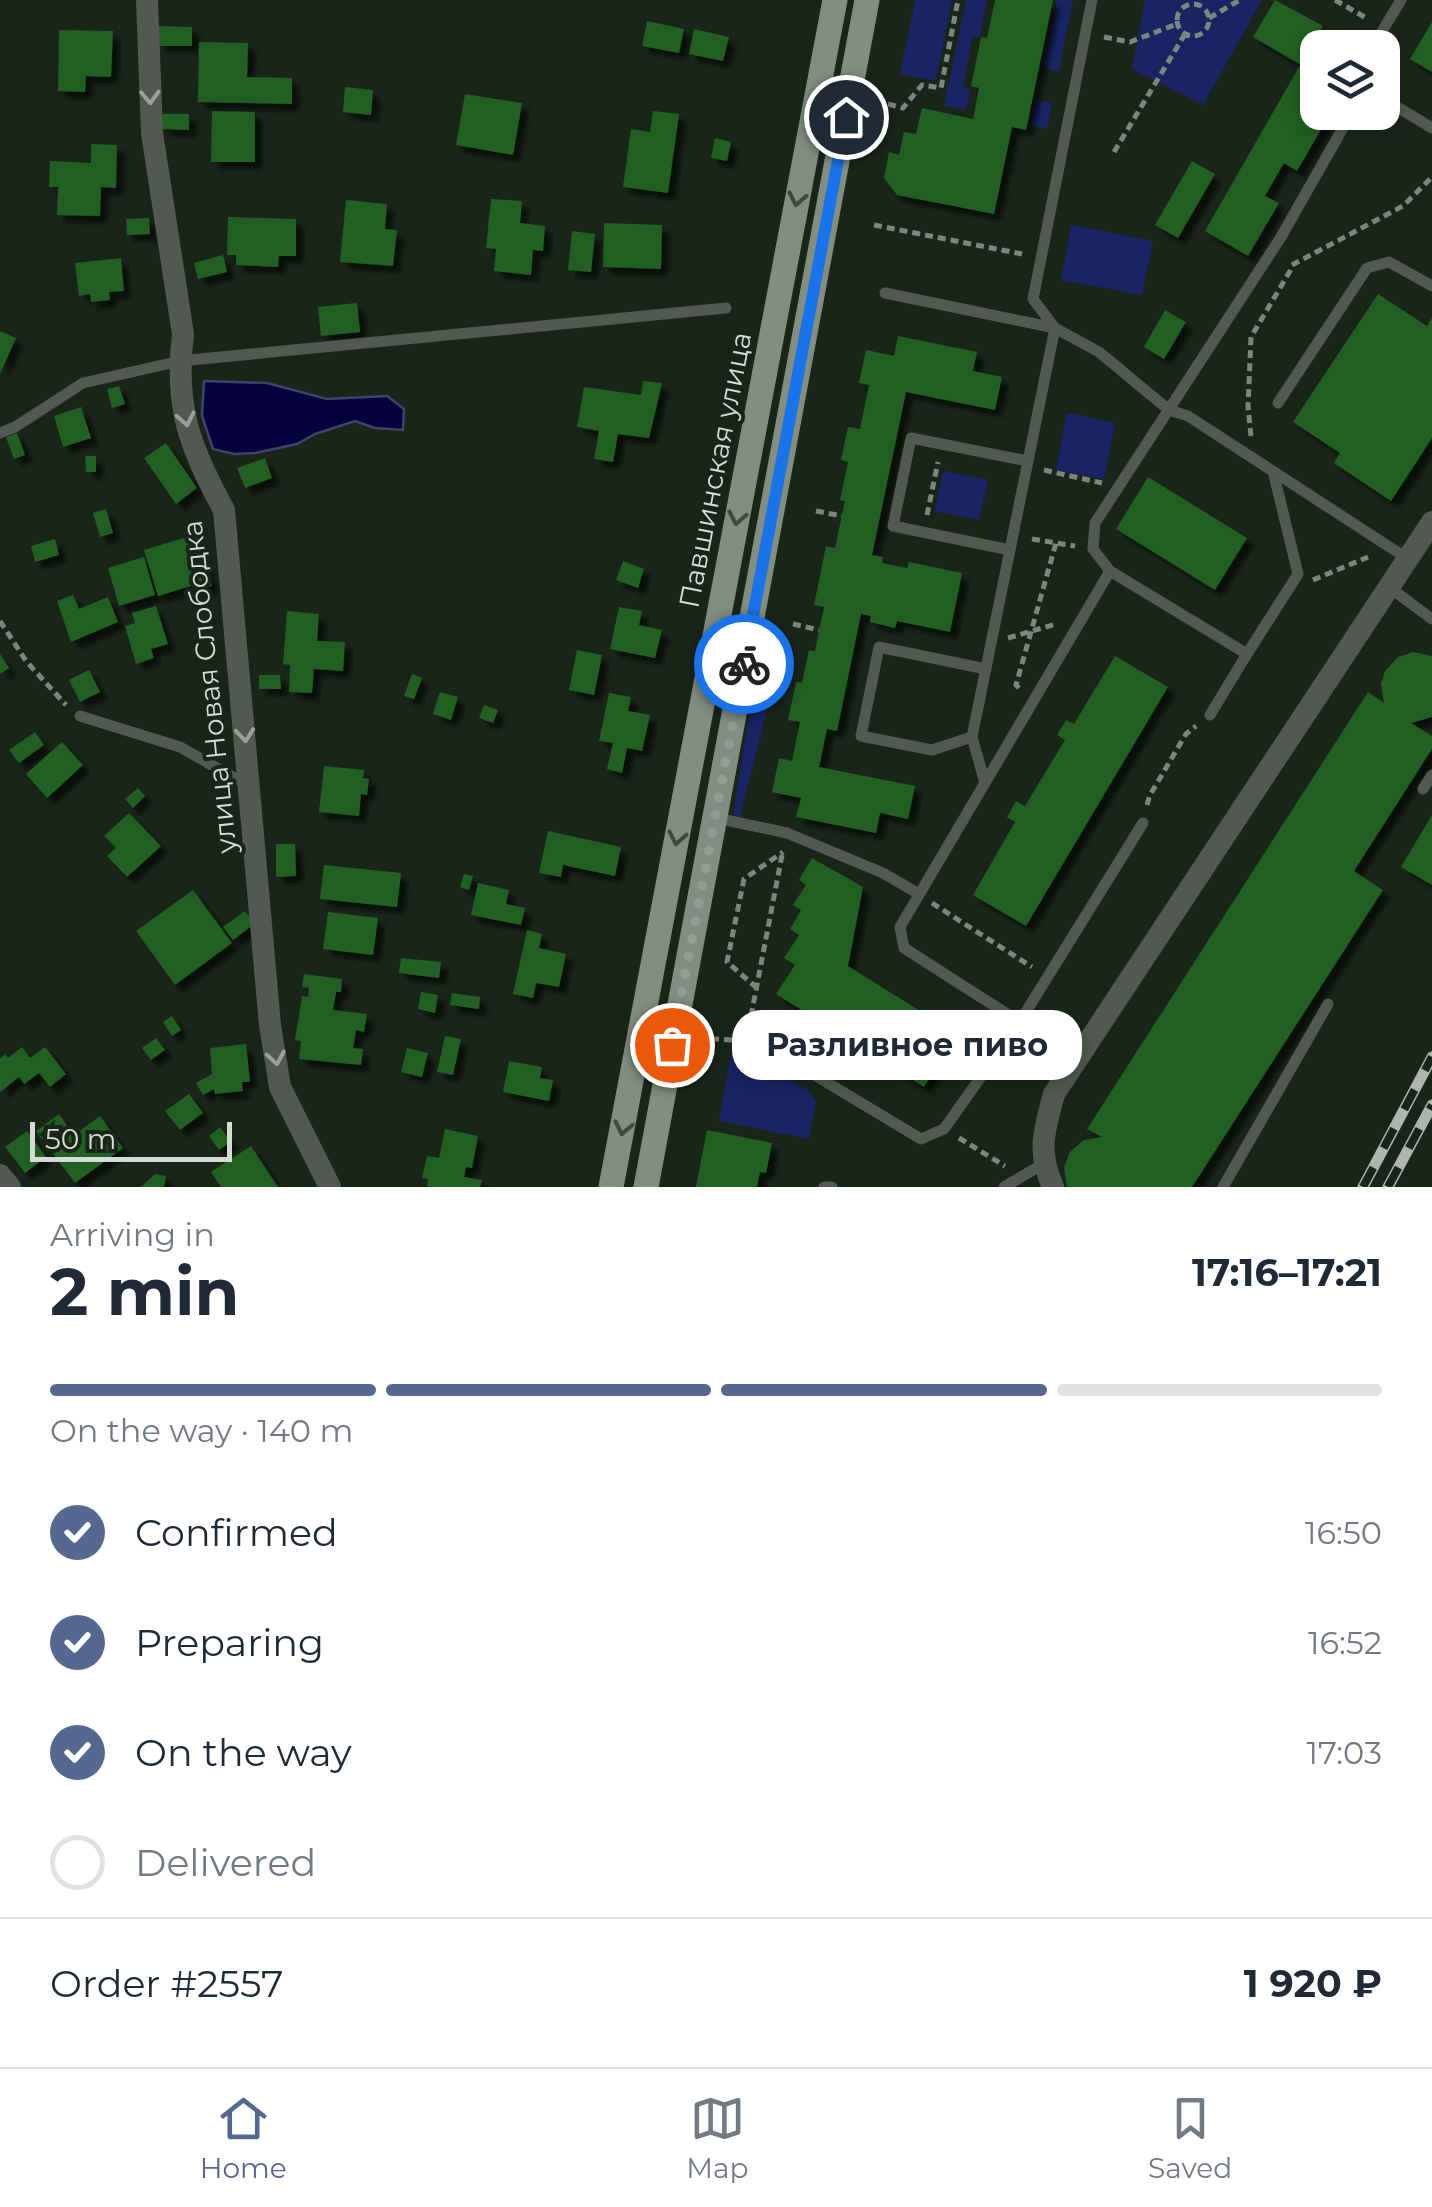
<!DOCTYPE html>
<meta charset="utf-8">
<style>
:root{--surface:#fff;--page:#f2f2f3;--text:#1f2937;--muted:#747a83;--line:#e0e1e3;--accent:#576890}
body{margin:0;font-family:Montserrat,sans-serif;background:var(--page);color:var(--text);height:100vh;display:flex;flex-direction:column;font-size:38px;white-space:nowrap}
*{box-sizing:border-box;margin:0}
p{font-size:32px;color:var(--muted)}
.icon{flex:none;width:55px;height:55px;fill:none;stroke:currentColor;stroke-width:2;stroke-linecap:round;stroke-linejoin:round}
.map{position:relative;height:1187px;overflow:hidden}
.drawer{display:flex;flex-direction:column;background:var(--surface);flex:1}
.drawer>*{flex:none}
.controls{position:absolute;left:1300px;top:30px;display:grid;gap:20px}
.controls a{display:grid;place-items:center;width:100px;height:100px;border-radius:20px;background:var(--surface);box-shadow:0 5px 15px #0003;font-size:50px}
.scale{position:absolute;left:30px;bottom:25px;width:202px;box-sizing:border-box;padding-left:10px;border:5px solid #d5dcd4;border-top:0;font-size:28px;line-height:35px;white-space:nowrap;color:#d5dcd4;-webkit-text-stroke:8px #1a251a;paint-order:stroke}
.pin{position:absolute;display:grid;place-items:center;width:85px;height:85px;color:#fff;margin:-42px;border:5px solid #fff;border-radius:50%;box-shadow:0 2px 10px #0007}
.courier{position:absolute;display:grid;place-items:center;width:100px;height:100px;margin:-50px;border:8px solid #1a73e8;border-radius:50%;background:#fff;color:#222;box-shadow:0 2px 12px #0007}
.bubble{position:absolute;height:70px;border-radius:30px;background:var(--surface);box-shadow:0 5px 15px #0003;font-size:32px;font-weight:700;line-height:70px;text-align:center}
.overview em{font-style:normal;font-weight:700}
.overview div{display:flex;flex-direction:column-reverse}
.overview{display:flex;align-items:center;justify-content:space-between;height:170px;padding:0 50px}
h1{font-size:65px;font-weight:700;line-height:75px}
.bar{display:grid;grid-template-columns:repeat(4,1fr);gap:15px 10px;align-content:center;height:120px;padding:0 50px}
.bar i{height:12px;border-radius:8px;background:var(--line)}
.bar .selected{background:var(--accent)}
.bar p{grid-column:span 4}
.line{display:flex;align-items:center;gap:25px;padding:0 50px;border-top:2px solid var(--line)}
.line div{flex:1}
ol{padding:0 50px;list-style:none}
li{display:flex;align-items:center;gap:30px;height:110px}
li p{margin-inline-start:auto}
li .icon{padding:10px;border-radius:50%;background:var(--accent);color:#fff;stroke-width:4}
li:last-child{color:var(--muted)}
li i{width:55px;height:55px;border:5px solid var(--line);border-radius:50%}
.tab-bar{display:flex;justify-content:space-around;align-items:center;height:140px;border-top:2px solid var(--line);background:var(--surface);font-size:28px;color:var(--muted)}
.tab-bar a{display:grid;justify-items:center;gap:5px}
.tab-bar .selected{color:var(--accent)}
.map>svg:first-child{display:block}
</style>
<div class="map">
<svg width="1432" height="1187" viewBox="0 0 1432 1187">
<defs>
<filter id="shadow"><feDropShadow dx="7" dy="7" stdDeviation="2.5" flood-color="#0009"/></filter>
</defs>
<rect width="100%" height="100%" fill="#1a251a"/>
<path fill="#182463" d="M915 0H952L936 81 900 74Z
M966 0H987L980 36H973L963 88 971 91 966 110 944 106Z
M1057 0H1073L1059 71 1044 68Z
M1145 0H1262L1203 105 1132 69Z
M1036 100 1052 103 1047 129 1031 125Z
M1071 225 1153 241 1142 295 1061 280Z
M1067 413 1115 423 1104 479 1056 470Z
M943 471 988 480 979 520 935 511Z
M761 671 769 672 772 678C765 727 750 773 739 821L733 814 756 674Z
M732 1050 808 1090 816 1102 809 1139 719 1121Z"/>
<path fill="#05003e" stroke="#43426b" stroke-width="2.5" d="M204 381 267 383 327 399 387 396 404 409 403 430 375 428 355 421 315 434 297 444 255 453 234 454 213 449 202 416Z"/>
<path fill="#225f22" filter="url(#shadow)" d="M995 0H1053L1026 130 1012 127 994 214 897 195 884 178 889 152 899 155 904 132 916 134 922 108 973 119 979 88 971 86 981 37 987 38Z
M1275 0 1323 26 1301 65 1253 37Z
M647 21 684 29 679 53 642 46Z
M1432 22V72L1410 59Z
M159 26 192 27V46H159Z
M694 29 729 37 723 61 689 54Z
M59 30 113 31 111 77 86 76 85 92 58 91Z
M199 42 248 43 247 77 292 78V104L198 102Z
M1299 67 1318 78V112H1331L1297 171 1284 163 1265 196 1279 203 1248 256 1205 231Z
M345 87 373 90 371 115 343 112Z
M465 94 522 103 513 155 456 145Z
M212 111 255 112V162H211Z
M653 111 679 114 668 193 623 187 631 129 650 132Z
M162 114H189V130L162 129Z
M715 138 731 142 727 161 711 158Z
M91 144 117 145 116 188 101 187 100 216 57 215 58 187H49L50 161 91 163Z
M1192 161 1215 174 1178 238 1155 225Z
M491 199 522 201 520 223 545 226 543 251 533 250 531 275 494 271 496 249 486 248Z
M346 200 387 204 385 229 397 230 393 266 340 262Z
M228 217 296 219V256H279L278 267 236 265V255H227Z
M149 218 150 234 127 235 126 219Z
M604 223 662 225 661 269 603 267Z
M572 231 595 234 591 272 568 270Z
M223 255 227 272 198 279 194 263Z
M121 258 124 291 109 292 110 300 91 302 90 294 79 296 75 263Z
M1378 294 1427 326 1432 318V438L1391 501 1334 463 1340 453 1293 422Z
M357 303 360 332 321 336 318 307Z
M1165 310 1186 322 1164 359 1144 347Z
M0 331 16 338 0 374Z
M898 336 977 352 973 371 1002 377 995 410 906 392 872 555 883 557 882 563 907 568 909 562 962 573 950 632 897 621 895 628 870 622 871 616 861 614 837 731 827 729 819 767 915 786 908 819 880 813 876 833 796 817 801 798 772 792 779 758 792 761 800 722 788 720 796 682 802 683 809 650 815 651 824 607 814 605 826 546 835 548 845 501 840 500 848 462 841 460 848 427 860 429 869 385 859 383 866 350 894 356Z
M643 381 662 383 649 438 618 434 613 462 594 459 599 431 577 427 584 387 641 395Z
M119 386 125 404 112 408 107 389Z
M81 407 91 438 63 447 54 416Z
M17 433 25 455 14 459 6 437Z
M166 443 197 488 176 504 144 458Z
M85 456H96V472H86Z
M265 458 272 478 245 488 237 468Z
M1148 477 1247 538 1215 590 1116 529Z
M106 509 113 533 100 537 93 513Z
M197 534 212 586 195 591 194 585 158 596 144 550Z
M55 539 59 555 35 562 31 546Z
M144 557 155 595 119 606 108 568Z
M623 561 644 569 638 588 616 580Z
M73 595 79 609 108 597 118 622 71 642 57 601Z
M156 606 168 644 151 649 154 658 136 664 125 626 135 623 132 613Z
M619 607 642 611 639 625 662 630 655 658 610 649Z
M287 611 319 614 317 641 345 642 343 671 314 669 312 693 289 692 290 665 283 664Z
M577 650 602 655 594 695 569 690Z
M1413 652 1432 656V717L1411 723 1432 736V749L1354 871 1383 890 1192 1187H1067L1064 1167 1070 1152 1084 1140 1102 1137 1087 1129 1368 692 1384 703 1381 684 1385 671 1398 657Z
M0 654 9 668 0 674Z
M1115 656 1168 687 1026 926 973 895 1015 822 1007 817 1016 801 1025 806 1065 740 1057 735 1066 720 1074 724Z
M89 670 100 692 80 702 69 680Z
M412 674 422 678 414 699 404 696Z
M259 675H280L281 689H259Z
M440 692 458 697 451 720 433 714Z
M609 693 631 697 628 711 650 715 642 751 627 748 622 773 607 769 613 743 599 741Z
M484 705 498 710 493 723 479 718Z
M35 732 44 745 19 763 9 750Z
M62 742 83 765 47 798 26 774Z
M324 766 364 770 363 778 369 779 367 795 361 794 359 816 319 812Z
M138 788 145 796 133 808 125 799Z
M129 813 161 846 127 877 107 856 116 848 104 836Z
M1432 815V885L1401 867Z
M548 831 621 847 615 876 563 865 561 877 539 873Z
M276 844H295L296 876 276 877Z
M812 858 863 887 848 966 957 1034 924 1087 776 994 795 965 784 958 799 935 790 929 801 910 793 905 806 885 799 880Z
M324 865 401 873 397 907 320 899Z
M464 874 473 876 469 890 460 887Z
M478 883 509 890 506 904 525 908 521 925 471 915Z
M193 890 232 943 175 985 136 931Z
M245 911 254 924 233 940 223 927Z
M328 912 378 918 373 955 323 949Z
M527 930 542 934 539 948 566 954 559 987 536 983 533 998 513 994Z
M401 958 441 962 439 978 399 973Z
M304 974 342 979 341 992H336L333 1010 367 1014 364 1032 356 1030 353 1048 363 1049 361 1065 299 1059 301 1041 295 1040 302 996 308 997 309 988 302 987Z
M421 992 438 995 435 1013 418 1009Z
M452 993 480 997 479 1009 450 1005Z
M172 1016 181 1030 172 1036 163 1022Z
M445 1036 461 1039 453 1075 437 1072Z
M156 1038 165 1050 151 1060 142 1048Z
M246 1044 250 1082H242L243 1091 215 1094 214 1089 203 1095 196 1083 212 1074 210 1048Z
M22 1047 30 1058 45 1047 66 1074 50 1087 39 1073 24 1084 19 1077 0 1092V1059L5 1054 8 1058Z
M407 1048 428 1053 422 1077 401 1072Z
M509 1061 542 1067 540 1078 553 1080 549 1101 503 1092Z
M189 1094 203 1113 180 1130 165 1111Z
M59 1114 74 1135 100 1116 123 1148 75 1183 36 1131Z
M220 1127 231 1142 219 1150 209 1136Z
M445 1129 478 1136 472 1168 466 1167 464 1177 482 1180 480 1187H427L428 1179 422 1178 427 1156 439 1158Z
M707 1130 772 1143 766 1173 760 1172 757 1187H696Z
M27 1131 46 1157 25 1173 5 1147Z
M251 1146 278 1187H221L211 1172Z
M155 1174 166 1176 164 1187H141Z"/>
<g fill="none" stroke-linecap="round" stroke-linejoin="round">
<path stroke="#7d867c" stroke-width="5" stroke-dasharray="8 5" stroke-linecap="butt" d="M1335 0 1368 19
M1177 20a16 16 0 1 1 32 0a16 16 0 1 1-32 0Z
M1209 18 1240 0
M1104 37 1130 42 1177 24
M888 104 903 108 922 85 941 88 958 0
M1114 152 1185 34
M874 225 1022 254
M1292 265 1403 206 1432 177
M1251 436 1248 407 1251 337 1293 266
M1044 470 1102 483
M816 511 842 516
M927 515 938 462
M1032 539 1075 546
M1313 580 1368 557
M0 621 26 661 66 705
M793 624 819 630
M1008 638 1056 624
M1019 688 1016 685 1056 543
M1147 805 1150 795 1186 734 1196 726
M932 903 1032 967
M757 988 727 962 744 879 783 852
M751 1016 783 850
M698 1038 732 1040
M959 1138 1005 1166"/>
<path stroke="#525852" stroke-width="11" d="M1092 0 1033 299 1055 328 1099 352 1169 410 1188 416 1408 559
M1372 48 1401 0
M1382 98 1432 128
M885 293 1055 328 972 737 985 783
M1278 403 1367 268 1389 262 1432 286
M0 433 15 427 83 383 180 361 726 308
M1010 550 893 526 911 438 1028 461
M1389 587 1432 619
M1247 654 1298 574 1273 471
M1210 715 1247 654 1110 571 1093 549 1095 523 1281 237 1352 112
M80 716 180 747 247 785
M972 737 932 750 861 736 879 647 986 669
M1423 789 1432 775
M716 818 787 833 883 873 919 894
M748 1035 921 1139 944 1129 1019 1023 1143 823
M1076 1058 904 948 900 927 1110 571
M824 1187H832
M1004 1187 1043 1164
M1223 1187 1328 1004"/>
<path stroke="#525852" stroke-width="22" d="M147 0 152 133 183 334C174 407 190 448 224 510L270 1025 280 1087 330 1187
M0 1175 10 1187
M1053 1187C1037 1151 1044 1131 1054 1094L1432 522"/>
<path stroke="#838e82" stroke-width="25" d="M611 1187 835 0
M646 1187 867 0"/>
<g stroke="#adb5ac" stroke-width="11">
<path id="rail" d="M1363 1187 1432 1057
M1388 1187 1432 1105"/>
</g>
<use href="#rail" stroke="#1a251a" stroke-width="8" stroke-dasharray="22" stroke-linecap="butt"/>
</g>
<defs><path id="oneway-chevron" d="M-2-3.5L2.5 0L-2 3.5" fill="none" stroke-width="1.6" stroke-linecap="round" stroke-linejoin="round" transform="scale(2.5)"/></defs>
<g stroke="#9aa19a">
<use href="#oneway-chevron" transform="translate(150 97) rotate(88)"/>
<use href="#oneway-chevron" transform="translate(186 419) rotate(79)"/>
<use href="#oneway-chevron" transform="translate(245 735) rotate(84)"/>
<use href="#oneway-chevron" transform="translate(276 1058) rotate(80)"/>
</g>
<g stroke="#3f4a3e">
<use href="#oneway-chevron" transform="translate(797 199) rotate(101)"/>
<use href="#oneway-chevron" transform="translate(737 518) rotate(101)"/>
<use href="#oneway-chevron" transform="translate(677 838) rotate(101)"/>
<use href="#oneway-chevron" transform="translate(623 1128) rotate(102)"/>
</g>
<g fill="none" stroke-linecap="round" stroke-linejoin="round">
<path stroke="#949c93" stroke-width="10" stroke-dasharray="0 18" d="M672 1045 744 664"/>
<path stroke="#1a73e8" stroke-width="12" d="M744 664 846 117"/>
</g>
<g text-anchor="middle" stroke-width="8" stroke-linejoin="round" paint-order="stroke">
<g font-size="28" fill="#d5dcd4" stroke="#1a251a">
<text transform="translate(715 470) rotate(-79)" y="10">Павшинская улица</text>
<text transform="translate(209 687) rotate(-96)" y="10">улица Новая Слободка</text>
</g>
</g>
</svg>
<div class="controls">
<a><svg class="icon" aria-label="layers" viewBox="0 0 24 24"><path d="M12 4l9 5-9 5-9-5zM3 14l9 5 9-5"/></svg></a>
</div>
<div class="scale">50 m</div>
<div class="pin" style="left:672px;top:1045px;background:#ea580c"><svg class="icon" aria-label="bag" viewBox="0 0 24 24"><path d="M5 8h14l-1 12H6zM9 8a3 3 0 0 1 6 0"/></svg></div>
<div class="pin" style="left:846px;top:117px;background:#1f2937"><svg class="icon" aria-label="home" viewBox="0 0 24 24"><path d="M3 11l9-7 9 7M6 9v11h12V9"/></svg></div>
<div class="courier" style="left:744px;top:664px"><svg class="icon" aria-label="bike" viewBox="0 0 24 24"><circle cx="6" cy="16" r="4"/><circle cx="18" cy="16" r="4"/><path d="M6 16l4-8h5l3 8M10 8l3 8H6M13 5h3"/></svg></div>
<div class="bubble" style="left:732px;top:1010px;width:350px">Разливное пиво</div>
</div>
<section class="drawer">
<div class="overview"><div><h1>2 min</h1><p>Arriving in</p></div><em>17:16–17:21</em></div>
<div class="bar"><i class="selected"></i><i class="selected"></i><i class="selected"></i><i></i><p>On the way · 140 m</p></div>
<ol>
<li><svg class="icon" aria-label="check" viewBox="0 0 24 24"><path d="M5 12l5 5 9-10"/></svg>Confirmed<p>16:50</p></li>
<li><svg class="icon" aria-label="check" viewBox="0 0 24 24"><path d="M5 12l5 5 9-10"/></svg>Preparing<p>16:52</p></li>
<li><svg class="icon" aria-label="check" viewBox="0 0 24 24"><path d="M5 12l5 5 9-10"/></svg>On the way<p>17:03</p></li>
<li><i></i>Delivered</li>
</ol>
<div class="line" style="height:130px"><div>Order #2557</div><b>1 920 ₽</b></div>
</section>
<nav class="tab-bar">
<a class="selected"><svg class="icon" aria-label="home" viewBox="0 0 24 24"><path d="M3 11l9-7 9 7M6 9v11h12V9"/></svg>Home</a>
<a><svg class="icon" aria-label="map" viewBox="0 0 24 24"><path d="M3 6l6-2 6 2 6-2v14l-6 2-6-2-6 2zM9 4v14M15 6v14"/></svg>Map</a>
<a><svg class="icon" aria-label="saved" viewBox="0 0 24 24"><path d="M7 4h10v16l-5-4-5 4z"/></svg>Saved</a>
</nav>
